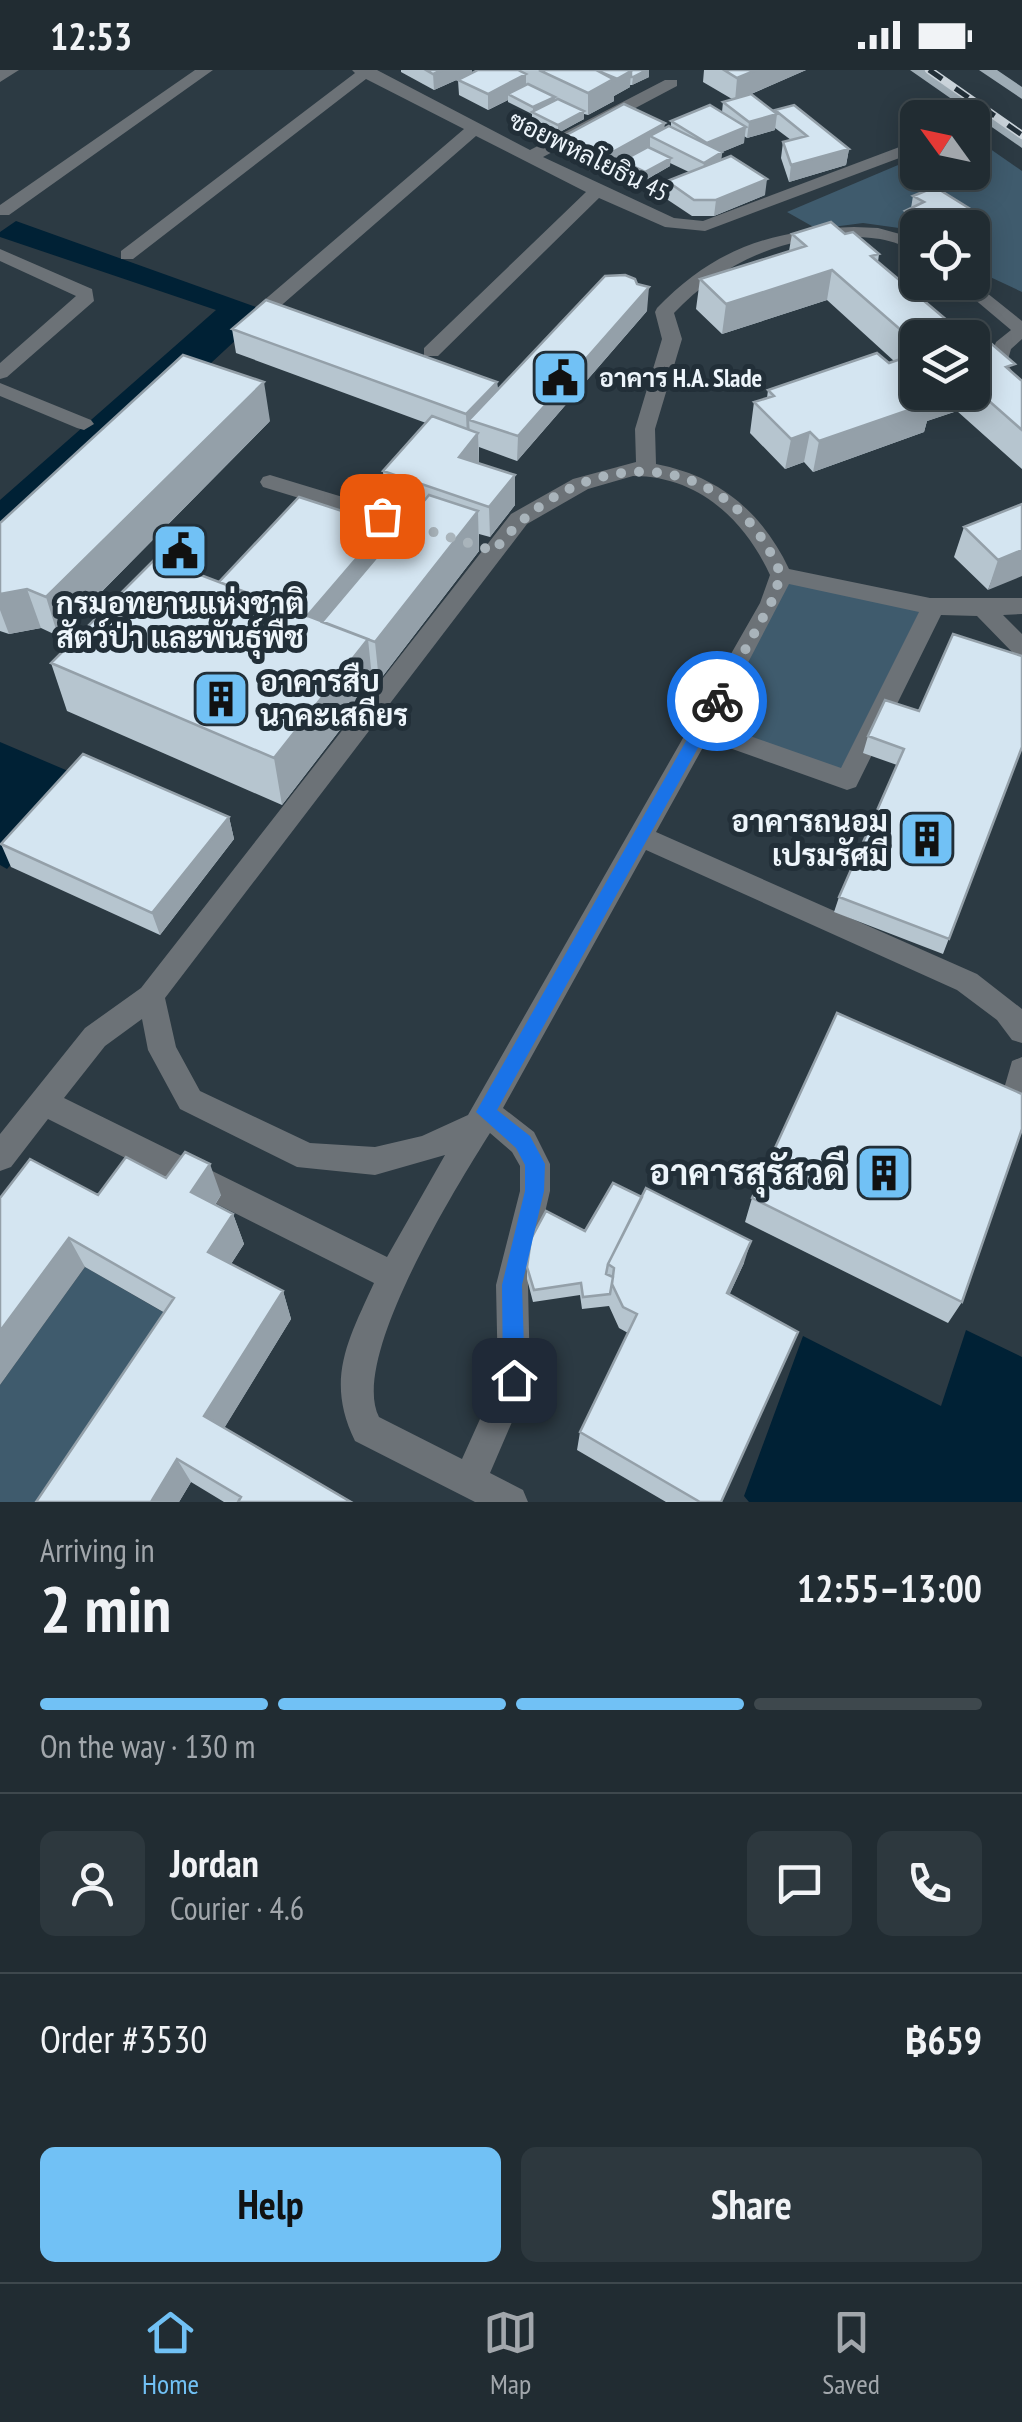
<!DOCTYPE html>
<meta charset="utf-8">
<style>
:root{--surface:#212c32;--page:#2d383e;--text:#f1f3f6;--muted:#a2a7ac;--line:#3e484d;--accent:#71c1f5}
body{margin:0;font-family:"PT Sans Narrow",Sarabun,sans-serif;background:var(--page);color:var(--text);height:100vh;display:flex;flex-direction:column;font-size:38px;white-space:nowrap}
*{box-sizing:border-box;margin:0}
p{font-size:32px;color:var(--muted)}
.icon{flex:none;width:55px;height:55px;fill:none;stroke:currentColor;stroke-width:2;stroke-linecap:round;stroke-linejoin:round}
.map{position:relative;height:1432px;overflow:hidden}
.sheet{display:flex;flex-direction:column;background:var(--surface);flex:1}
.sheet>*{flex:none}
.needle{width:65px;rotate:303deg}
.fabs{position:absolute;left:900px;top:30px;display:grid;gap:20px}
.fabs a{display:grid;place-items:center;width:90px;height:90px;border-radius:15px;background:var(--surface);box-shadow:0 5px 25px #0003,0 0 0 2px var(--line);font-size:50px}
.pin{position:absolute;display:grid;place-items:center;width:85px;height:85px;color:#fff;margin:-42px;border-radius:20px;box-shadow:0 5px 15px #0006}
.courier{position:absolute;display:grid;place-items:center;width:100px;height:100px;margin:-50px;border:8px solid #1a73e8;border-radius:50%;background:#fff;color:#222;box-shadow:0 2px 12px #0007}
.headline em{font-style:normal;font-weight:700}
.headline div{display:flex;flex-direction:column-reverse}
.headline{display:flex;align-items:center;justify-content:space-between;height:170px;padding:0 40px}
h1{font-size:65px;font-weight:700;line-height:75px}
.bar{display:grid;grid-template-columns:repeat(4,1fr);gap:15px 10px;align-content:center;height:120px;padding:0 40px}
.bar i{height:12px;border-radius:8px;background:var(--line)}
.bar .active{background:var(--accent)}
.bar p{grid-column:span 4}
.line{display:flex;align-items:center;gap:25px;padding:0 40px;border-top:2px solid var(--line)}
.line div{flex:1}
.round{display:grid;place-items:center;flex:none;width:105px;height:105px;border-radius:15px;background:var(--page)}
.primary-button{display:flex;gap:20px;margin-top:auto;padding:20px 40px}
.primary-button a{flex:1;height:115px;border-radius:15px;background:var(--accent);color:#111;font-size:40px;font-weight:700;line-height:115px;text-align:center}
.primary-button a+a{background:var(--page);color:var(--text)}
.status{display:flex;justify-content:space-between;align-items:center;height:70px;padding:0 50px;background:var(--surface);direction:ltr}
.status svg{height:28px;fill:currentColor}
.tabs{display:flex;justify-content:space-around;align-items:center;height:140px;border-top:2px solid var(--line);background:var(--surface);font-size:28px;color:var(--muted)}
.tabs a{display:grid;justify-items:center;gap:5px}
.tabs .active{color:var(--accent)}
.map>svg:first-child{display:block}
</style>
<div class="status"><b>12:53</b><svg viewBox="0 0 49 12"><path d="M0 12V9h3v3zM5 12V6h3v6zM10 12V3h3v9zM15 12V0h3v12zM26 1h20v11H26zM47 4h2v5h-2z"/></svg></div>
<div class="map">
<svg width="1022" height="1432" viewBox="0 0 1022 1432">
<rect width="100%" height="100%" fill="#2c3a43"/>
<path fill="#3f5b6d" d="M973 67 1022 101V222L973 199 972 158H918L917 170 899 158 863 153 817 159 787 142 917 87 918 102H972Z
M781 505 932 539 847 710 701 658Z
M85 1197 187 1256 70 1432H0V1315Z"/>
<path fill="#002135" d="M16 151 267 241 0 489V430L216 240 0 167V162Z
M0 672 87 709 7 799 0 795Z
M966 1260 1022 1287V1432H749L744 1426 803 1266 941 1336Z"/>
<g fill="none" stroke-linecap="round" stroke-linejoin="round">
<path fill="#6c7277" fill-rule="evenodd" d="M0 0H19L0 12Z
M195 0H213L9 145H0V135Z
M352 0H377L530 80 665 10H677V16L543 87 674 148 703 151 918 70V81L705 161 665 157 599 128 438 286H424V278L586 122 476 66 276 240H262V232L464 59 366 9 133 189H121V181L355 3Z
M990 45 998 50 972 61V50Z
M854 157 878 158 918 169V181C905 177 893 171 880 169 802 157 727 187 674 243L682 269 655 359 656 394C719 406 762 442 789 499L930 528H1022V544L1003 545 1022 564V586L1014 584 977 546 941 545 856 717 847 720 707 670 656 762 977 904 1022 939V973L1012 970 997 950 957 920 646 780 503 1038 534 1062 550 1094V1121L528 1215 530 1310 490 1403 523 1420 528 1432H475L355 1371C325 1310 348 1270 374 1213L48 1049 11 1097 0 1101V1064L85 958 141 918 511 444 573 409 636 392 635 359 662 269 655 242 657 238C715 178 772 160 854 157ZM633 406C698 406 744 449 770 505L760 533 468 1045 422 1066 375 1077 310 1073 200 1021 176 977 165 928 527 454 588 419ZM789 514 919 542 841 698 716 654ZM142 949 148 980 180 1039 297 1097 375 1105 445 1085 387 1187 64 1028 105 976ZM490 1063 512 1082 520 1096V1121L496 1215 498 1309 462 1389 379 1347C349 1289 456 1117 490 1063Z
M0 179 92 219 94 231 7 307 0 309V293L76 226 0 191Z
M972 211 1022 251V269L1011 279 1007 293 1022 317V333L998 314 988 293 996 272 1011 260 954 212Z
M0 313 91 350 94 354 84 360 77 358 0 326Z
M270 405 445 458 448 463 437 470 263 417 260 412 263 407Z
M1022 987V1046L1014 1049 1004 1045 999 1036 1012 991Z"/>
<path fill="#9eacb5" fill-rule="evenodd" d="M910 0H928L1022 65V78Z
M979 0H997L1022 17V29Z"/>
<g stroke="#cbd4db" stroke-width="8">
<path id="rail" d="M929 0 1022 65"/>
</g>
<use href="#rail" stroke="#222f38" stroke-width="5" stroke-dasharray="16" stroke-linecap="butt"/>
</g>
<path fill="#b6c5cf" d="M401 0H472V3L434 20 401 2Z
M478 0H649V7L632 15H630V17L614 26V31L588 45 584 44V49L558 63 532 50V44L508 32V30L488 40 459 25 458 10Z
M704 0H806L749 25 775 42V40L849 79 846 95 789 112 781 88 783 72 791 70 775 58V60L747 68 744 66V73L722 82 721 90 765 125 714 146H692L665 128 667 111 689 102 670 93V96L644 111 622 100V92L599 105 559 85V69L664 59 671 57V51L722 42 723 32 732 29 703 12Z
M913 126 968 157 918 158V164L914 166 901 157 905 141 911 138Z
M792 164H845L879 184 878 192 918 268V322H972V268L1022 311V399L957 341 927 351 924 362 813 402 804 392 785 399 750 363 754 332 767 328 768 320 894 291 827 230 722 264 696 239 700 209 789 181Z
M647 241 517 391 479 377V393L515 405V435L490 467 479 464V481L379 611 372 609 373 617 282 735 67 641 51 593 219 512 385 455 386 475 415 442 385 432 383 401 426 353 236 283 232 259 497 312 498 320Z
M270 351 58 566 41 558 9 564 0 561V453Z
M1022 434 988 520 954 487 964 457Z
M868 666 1022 677 943 884 834 842 839 827 897 695 863 683Z
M229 747 234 769 160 865 11 797 1 774Z
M166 1108 221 1125 215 1135 233 1144 244 1174 231 1194 283 1221 291 1249 224 1358 351 1432H224L191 1412 179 1432H36L165 1243 85 1197 0 1128 98 1125Z
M752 1128 962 1232 948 1253 745 1152Z
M585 1161 744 1193 729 1225 722 1432H666L577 1380 580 1362 628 1263 619 1258 609 1236 582 1239 580 1225 533 1232 527 1209V1197Z"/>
<path fill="#94a0a9" d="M443 0H472V3L434 20 433 4Z
M647 0H649V7L632 15 633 7Z
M756 0H806L735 31 737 8Z
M631 1 630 17 614 26V31L588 45V23Z
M526 4V20L508 24V30L488 40V24Z
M555 27 554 35 533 42V37Z
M584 41V49L558 63V55Z
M777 44 775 60 747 68 749 52Z
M665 53 663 69 650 66V77L599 105 600 89Z
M746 57 744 73 705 89 707 73Z
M849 79 846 95 789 112 791 95Z
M722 82 720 98 702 109 704 93Z
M671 88 670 96 644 111 645 102Z
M767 109 765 125 714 146 716 130Z
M972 140 968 157 948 158 950 149Z
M937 141 933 158H918V164L914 166 917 149Z
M832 200 827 230 722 264 726 234Z
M649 217 647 241 517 391 518 366Z
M264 312 270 351 58 566 46 527Z
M497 312 498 336 469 350 470 365 467 368 466 344Z
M931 322H962L957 341 927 351 924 362 813 402 819 371Z
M810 362 804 392 785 399 791 369Z
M478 363 479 393 459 387Z
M515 405V435L490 467 489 437Z
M478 441 479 481 379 611 375 572Z
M385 455 387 486 329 555 301 553Z
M1022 480V506L988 520 998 490Z
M27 519 41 558 9 564 0 540V524Z
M368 569 373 617 282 735 274 688Z
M229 747 234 769 160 865 152 843Z
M210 1094 221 1125 203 1152 191 1122Z
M233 1144 244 1174 220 1211 208 1182Z
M69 1168 85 1197 0 1315V1261Z
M751 1171 744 1193 720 1245 727 1223Z
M283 1221 291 1249 217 1370 204 1346Z
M177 1389 191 1412 179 1432H151Z"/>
<path fill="#d4e5f1" stroke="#94a0a9" stroke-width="2.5" d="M426 0H443L433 4Z
M478 0H518L526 4 488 24 458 10Z
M539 0H596L615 8 588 23Z
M596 0H628L631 1 615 10Z
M628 0H647L633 7H631V1Z
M724 0H756L737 8Z
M528 14 555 27 533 37 508 24Z
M751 24 777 44 749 52 723 32Z
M558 29 584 41 558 55 532 42Z
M624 34 665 53 600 89 559 69Z
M710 35 746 57 707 73 671 51Z
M794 35 849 79 791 95 783 72 807 66 775 40Z
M669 56 722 82 704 93 650 66Z
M648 77 671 88 645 102 622 91Z
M731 86 767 109 716 130H694L667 111Z
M935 117 972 140 950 149 937 141 917 149 905 141 924 132 913 126Z
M831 152 845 164 853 162 879 184 871 186 968 268H918V275L832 200 726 234 700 209 806 176 792 164Z
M625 205 635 209 637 214 649 217 518 366 469 350 605 206Z
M266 230 497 312 466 344 232 259Z
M980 264 1015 294 1006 297 1022 311V360L972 316V268H970Z
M877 283 889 293 918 283V322H931L925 325 932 332 819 371 810 362 791 369 754 332 774 326 768 320Z
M183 285 264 312 46 527 27 519 0 524V453Z
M432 346 478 363 459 387 515 405 489 437 383 401Z
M429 425 478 441 375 572 322 552Z
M299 427 385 455 307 546 219 512Z
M1022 434V480L998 490 964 457Z
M156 488 368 569 274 688 51 593Z
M953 564 1022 586V677L949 869 839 827 904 679 868 666 885 630 919 641Z
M83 684 229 747 152 843 1 774Z
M837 943 1022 1024V1059L962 1232 752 1128Z
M185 1082 210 1094 191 1122 233 1144 208 1182 283 1221 204 1346 351 1432H238L241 1427 177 1389 151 1432H36L174 1228 69 1168 0 1261V1128L30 1089 98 1125 126 1087 166 1108Z
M613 1113 642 1127 608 1194 606 1204 613 1207 610 1224 583 1227 581 1213 534 1220 527 1197 531 1169 546 1141 585 1161Z
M646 1118 751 1171 727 1223 798 1262 721 1432H700L580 1362 637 1244 623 1237 612 1214 614 1198 608 1194Z"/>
<path fill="#1a73e8" d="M717 625 724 631 497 1040 530 1066 545 1094 544 1121 522 1215 525 1310 522 1317 514 1320 506 1317 503 1310 502 1215 525 1121V1095L516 1078 476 1042 711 627Z"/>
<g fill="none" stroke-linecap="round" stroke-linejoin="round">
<path stroke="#a9b4bb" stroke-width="10" stroke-dasharray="0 18" d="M382 446 494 481C577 374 726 369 781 505L771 533 717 631"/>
</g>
<defs>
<g id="civic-square" transform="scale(2.875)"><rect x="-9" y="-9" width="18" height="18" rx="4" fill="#71c1f5" stroke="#222f38"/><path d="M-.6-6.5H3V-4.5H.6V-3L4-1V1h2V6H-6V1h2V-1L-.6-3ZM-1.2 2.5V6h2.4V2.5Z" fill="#111"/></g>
<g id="building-square" transform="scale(2.875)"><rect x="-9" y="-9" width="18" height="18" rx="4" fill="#71c1f5" stroke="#222f38"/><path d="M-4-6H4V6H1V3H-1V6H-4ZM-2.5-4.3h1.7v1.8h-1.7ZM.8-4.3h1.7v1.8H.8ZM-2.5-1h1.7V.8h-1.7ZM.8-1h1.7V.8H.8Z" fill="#111"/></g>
</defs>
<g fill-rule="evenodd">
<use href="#civic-square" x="560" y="308"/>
<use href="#civic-square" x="180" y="481"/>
<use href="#building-square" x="221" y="629"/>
<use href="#building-square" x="927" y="769"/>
<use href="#building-square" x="884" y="1103"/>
</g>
<g text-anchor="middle" stroke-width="10" stroke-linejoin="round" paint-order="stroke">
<g font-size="25" fill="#edf5fb" stroke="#222f38">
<text transform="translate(589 86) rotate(26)" y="9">ซอยพหลโยธิน 45</text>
</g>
<g font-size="25" font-weight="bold" fill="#edf5fb" stroke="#222f38" text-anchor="start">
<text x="599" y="317">อาคาร H.A. Slade</text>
</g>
<g font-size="30" font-weight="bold" fill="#edf5fb" stroke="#222f38">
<text x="180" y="544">กรมอุทยานแห่งชาติ<tspan x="180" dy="34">สัตว์ป่า และพันธุ์พืช</tspan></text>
<text x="260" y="622" text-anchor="start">อาคารสืบ<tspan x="260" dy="34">นาคะเสถียร</tspan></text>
<text x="888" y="762" text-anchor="end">อาคารถนอม<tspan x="888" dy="34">เปรมรัศมี</tspan></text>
</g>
<g font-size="35" font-weight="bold" fill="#edf5fb" stroke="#222f38" text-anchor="end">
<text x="845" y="1115">อาคารสุรัสวดี</text>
</g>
</g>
</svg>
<div class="fabs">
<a><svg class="needle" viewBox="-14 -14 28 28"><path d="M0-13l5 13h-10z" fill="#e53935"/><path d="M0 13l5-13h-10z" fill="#a2a7ac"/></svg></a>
<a><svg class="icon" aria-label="locate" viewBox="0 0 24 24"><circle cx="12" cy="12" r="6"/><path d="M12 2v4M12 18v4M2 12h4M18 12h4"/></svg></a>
<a><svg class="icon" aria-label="layers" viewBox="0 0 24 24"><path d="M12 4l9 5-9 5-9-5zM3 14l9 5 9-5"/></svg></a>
</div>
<div class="pin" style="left:382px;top:446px;background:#ea580c"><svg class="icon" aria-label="bag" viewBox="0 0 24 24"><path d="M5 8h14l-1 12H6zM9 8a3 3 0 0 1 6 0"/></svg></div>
<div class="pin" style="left:514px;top:1310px;background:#1f2937"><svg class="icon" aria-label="home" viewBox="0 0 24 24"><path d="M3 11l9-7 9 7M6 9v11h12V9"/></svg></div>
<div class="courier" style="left:717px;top:631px"><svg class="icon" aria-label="bike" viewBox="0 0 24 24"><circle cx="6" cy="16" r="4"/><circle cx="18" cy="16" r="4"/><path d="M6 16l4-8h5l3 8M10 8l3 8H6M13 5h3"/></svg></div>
</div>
<section class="sheet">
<div class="headline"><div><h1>2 min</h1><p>Arriving in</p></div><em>12:55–13:00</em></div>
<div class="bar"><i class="active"></i><i class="active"></i><i class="active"></i><i></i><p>On the way · 130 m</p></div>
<div class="line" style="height:180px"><a class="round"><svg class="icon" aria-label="person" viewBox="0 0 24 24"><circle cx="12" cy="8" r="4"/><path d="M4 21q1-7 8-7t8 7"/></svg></a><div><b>Jordan</b><p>Courier · 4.6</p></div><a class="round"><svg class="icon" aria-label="chat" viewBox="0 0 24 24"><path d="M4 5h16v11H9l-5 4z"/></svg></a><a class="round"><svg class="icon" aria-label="phone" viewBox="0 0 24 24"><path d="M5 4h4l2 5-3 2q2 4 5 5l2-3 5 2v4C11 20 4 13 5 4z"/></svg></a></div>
<div class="line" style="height:130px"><div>Order #3530</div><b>฿659</b></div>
<div class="primary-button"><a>Help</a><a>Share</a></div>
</section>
<nav class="tabs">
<a class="active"><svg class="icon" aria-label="home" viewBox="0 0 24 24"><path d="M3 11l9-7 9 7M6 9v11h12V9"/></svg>Home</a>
<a><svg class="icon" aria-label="map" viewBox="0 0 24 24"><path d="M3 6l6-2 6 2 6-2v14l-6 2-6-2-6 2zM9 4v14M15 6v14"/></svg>Map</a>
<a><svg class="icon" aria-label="saved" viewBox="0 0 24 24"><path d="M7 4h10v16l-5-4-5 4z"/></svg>Saved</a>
</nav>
